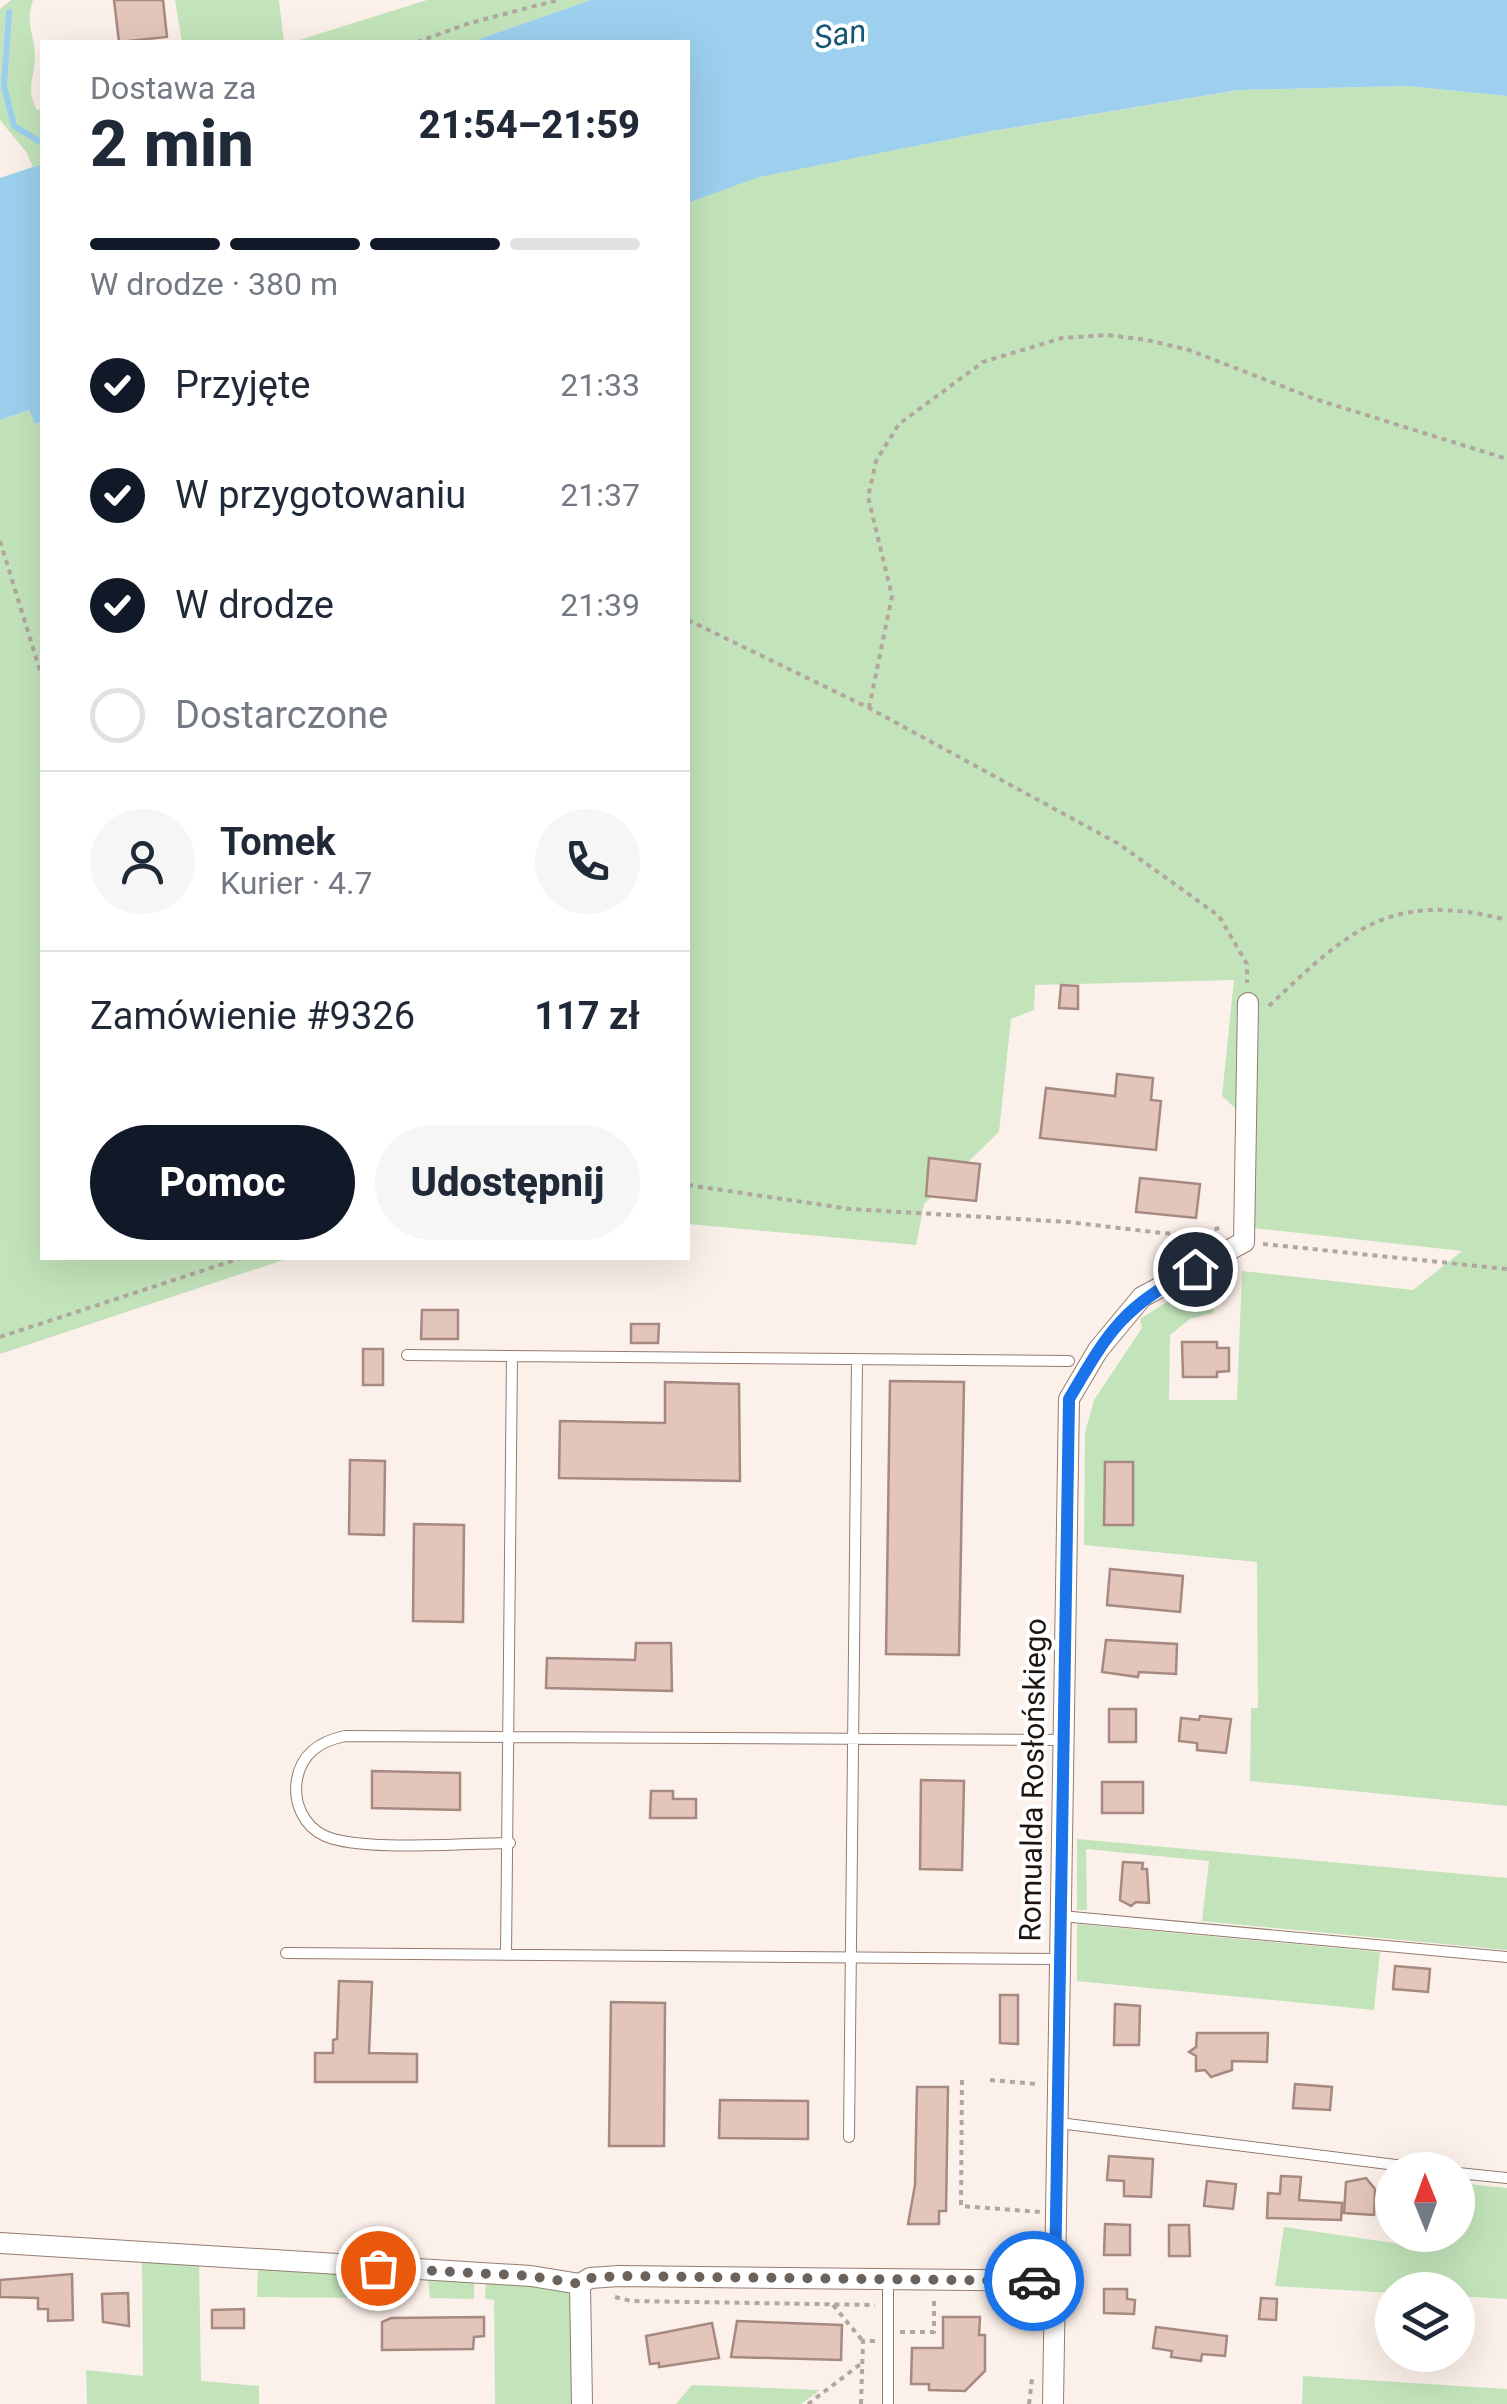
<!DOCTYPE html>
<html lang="pl">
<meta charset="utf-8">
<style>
:root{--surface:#fff;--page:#f6f6f7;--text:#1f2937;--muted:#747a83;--line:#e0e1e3;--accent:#111827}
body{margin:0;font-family:Roboto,sans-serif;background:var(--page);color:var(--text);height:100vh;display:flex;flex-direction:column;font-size:38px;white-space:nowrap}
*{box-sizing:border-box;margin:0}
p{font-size:32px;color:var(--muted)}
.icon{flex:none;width:55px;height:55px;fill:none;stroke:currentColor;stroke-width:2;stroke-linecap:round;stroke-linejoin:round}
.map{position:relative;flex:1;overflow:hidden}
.panel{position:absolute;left:40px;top:40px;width:650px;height:1220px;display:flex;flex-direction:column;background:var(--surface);border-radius:0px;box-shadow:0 10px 40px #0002}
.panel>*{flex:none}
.needle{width:65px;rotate:359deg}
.controls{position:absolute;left:1375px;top:2152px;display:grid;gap:20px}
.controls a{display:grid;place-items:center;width:100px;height:100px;border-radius:50%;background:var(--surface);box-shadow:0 10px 40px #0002;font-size:50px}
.pin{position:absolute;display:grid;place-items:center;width:85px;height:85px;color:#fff;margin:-42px;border:5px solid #fff;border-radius:50%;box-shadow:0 2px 10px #0007}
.courier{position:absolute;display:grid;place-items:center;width:100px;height:100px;margin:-50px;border:8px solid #1a73e8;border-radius:50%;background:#fff;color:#222;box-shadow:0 2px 12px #0007}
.summary em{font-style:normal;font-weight:800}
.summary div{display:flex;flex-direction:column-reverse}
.summary{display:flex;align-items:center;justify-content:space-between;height:170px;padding:0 50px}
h1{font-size:65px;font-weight:800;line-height:75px}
.bar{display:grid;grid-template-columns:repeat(4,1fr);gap:15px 10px;align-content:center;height:120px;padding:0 50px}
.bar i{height:12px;border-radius:8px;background:var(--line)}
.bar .selected{background:var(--accent)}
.bar p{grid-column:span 4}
.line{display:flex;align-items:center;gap:25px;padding:0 50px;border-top:2px solid var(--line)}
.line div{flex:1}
.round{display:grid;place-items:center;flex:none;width:105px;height:105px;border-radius:52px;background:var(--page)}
ol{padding:0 50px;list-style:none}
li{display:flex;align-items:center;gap:30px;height:110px}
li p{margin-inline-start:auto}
li .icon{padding:10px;border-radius:50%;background:var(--accent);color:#fff;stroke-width:4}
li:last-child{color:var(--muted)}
li i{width:55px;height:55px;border:5px solid var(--line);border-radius:50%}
.button{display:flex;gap:20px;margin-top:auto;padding:20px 50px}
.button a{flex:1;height:115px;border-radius:60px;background:var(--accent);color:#fff;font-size:40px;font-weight:800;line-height:115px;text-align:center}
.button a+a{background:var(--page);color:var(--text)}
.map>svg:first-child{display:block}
</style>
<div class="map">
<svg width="1507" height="2404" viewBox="0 0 1507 2404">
<rect width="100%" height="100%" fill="#fcf0ea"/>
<path fill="#c3e4bb" d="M11 0H33C25 23 34 33 35 55 35 78 25 88 37 110L42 109V164L33 167 27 153 0 120V9Z
M175 0H279L284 42H182Z
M427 0H591L471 42H293Z
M1407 86 1507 96V1806L1250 1781 1251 1708H1258L1257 1562 1084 1545 1085 1433 1094 1400 1142 1328 1140 1319 1203 1279 1216 1287 1213 1313 1190 1319 1170 1335 1169 1400H1237L1242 1271 1413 1290 1462 1251 1244 1227 1236 1109 1222 1096 1234 980 1035 985 1034 1010 1011 1019 999 1132 924 1204 916 1245 688 1224V203L758 177 986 132 1238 90Z
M29 410 35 424 42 422V1258H289L0 1354V420Z
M1077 1839 1507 1878V1950L1202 1921 1209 1861 1086 1849 1087 1910H1077Z
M1077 1924 1380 1952 1374 2010 1077 1981Z
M1458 2183 1507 2188V2299L1458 2296V2290L1392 2293 1275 2286 1284 2227 1421 2247 1423 2235H1458Z
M142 2259 199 2263 201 2381 259 2386V2404H87L86 2370 143 2376Z
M258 2269 371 2272 372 2298 257 2297Z
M428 2279 474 2280V2299L430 2298Z
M486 2280 571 2291 574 2404H495L494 2300 485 2299Z
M1303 2376 1507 2389V2404H1302Z
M692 2385 820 2390 801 2404H676Z"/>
<path fill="#9cd0ee" d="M591 0H1507V96L1407 86 1238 90 986 132 759 177 688 203V42H471Z
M42 164V422L35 424 29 410 0 420V178Z"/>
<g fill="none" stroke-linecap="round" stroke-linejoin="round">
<path stroke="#9cd0ee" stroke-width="6" d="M9 12 4 86 14 126 42 143"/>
</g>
<path fill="#e4c5bb" stroke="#a68980" stroke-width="2.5" d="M114 0H163L167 37 119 42Z
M1061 985 1078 986V1009L1059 1008Z
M1117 1074 1153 1078 1151 1100 1161 1101 1156 1150 1040 1138 1046 1088 1115 1096Z
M929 1158 980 1164 976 1201 926 1196Z
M1140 1178 1200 1184 1196 1218 1136 1212Z
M422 1310H458V1339H421Z
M631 1324H659L658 1343H631Z
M1182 1342H1217V1348H1229V1371L1217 1372V1377H1183Z
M363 1349H383V1385H363Z
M890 1381 964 1382 959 1655 886 1654Z
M665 1382 739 1384 740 1481 559 1478 560 1421 665 1423Z
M350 1460 385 1461 384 1535 349 1534Z
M1105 1462H1133V1525H1104Z
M414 1524 464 1525 463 1622 413 1621Z
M1110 1569 1183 1576 1180 1612 1107 1605Z
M1106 1640 1177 1644 1176 1674 1139 1672 1138 1677 1102 1672Z
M636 1643H671L672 1691 546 1688 547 1658 635 1660Z
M1109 1709H1136V1742H1109Z
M1200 1716 1231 1719 1226 1753 1197 1750V1743L1179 1741 1181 1718 1199 1720Z
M372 1771 460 1773V1810L372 1808Z
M921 1780 964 1781 962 1870 920 1869Z
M1102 1782H1143V1813H1102Z
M651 1791H673V1799H696V1818H650Z
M1123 1862 1143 1863 1142 1869H1147L1149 1903 1136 1902 1131 1906 1120 1900Z
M1395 1966 1430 1969 1428 1992 1393 1989Z
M339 1981 372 1982 369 2053 417 2054V2082H315V2053H333V2040L337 2039Z
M1000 1995H1018V2044L1000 2043Z
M611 2002 665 2003 664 2146H609Z
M1115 2004 1140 2006 1139 2045H1114Z
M1197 2033H1268L1267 2062 1232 2061V2070L1211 2077 1205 2070 1196 2071V2056L1189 2052 1196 2047Z
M1295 2084 1332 2087 1330 2110 1293 2108Z
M917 2087H948L946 2211H939V2224H908L915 2185Z
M720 2100 808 2101V2139L719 2138Z
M1109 2156 1153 2159 1151 2197 1124 2196V2181L1107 2180Z
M1281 2176 1301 2177 1299 2200 1342 2203 1341 2220 1267 2218 1268 2193 1280 2194Z
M1366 2178 1375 2189 1374 2215 1344 2213 1346 2182Z
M1207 2181 1236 2184 1233 2209 1204 2206Z
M1105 2224 1130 2225V2255H1104Z
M1169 2225H1189L1190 2256H1169Z
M72 2274 73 2320 48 2321V2309H38V2298L0 2297V2280Z
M1104 2289H1127V2299L1135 2300 1134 2314 1104 2313Z
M128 2293 129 2326 103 2322 102 2294Z
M1261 2298 1277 2299 1276 2320 1259 2319Z
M244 2309V2328H212V2310Z
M484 2317V2336L474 2337 473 2349 382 2350V2322L391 2318Z
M943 2317H980L979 2335H985V2371L965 2391 929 2390V2384H911L912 2348H943Z
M737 2321 842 2325 841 2360 731 2357Z
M712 2323 719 2358 659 2367V2363L650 2364 646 2336Z
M1156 2327 1227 2336 1225 2356 1202 2354 1201 2361 1171 2357 1172 2351 1153 2348Z"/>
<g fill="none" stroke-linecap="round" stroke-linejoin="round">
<g stroke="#957c6e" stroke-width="12">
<path id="service" d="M407 1355 1069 1361
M510 1843C466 1843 361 1852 325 1836 303 1826 293 1802 297 1779 302 1752 321 1741 345 1736L1063 1740
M1061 1916 1507 1957
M286 1953 1060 1959
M506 1955 512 1357
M1059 2123 1436 2170
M849 2137 857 1360
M1458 2173 1507 2178
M888 2404V2280"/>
</g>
<g stroke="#957c6e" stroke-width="22">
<path id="minor" d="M0 2243 531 2276 580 2284 590 2278 619 2276 1055 2281
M580 2284 582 2404
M1053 2404 1069 1399 1098 1350 1142 1297 1244 1242 1248 1003"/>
</g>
<path stroke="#b1a6a0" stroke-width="4" stroke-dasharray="5 5" stroke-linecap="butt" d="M417 42 470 23 558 0
M0 541 42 677
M688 620 869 708 1119 844 1219 916 1247 964V983
M869 708 892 596 868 497 876 461 899 424 983 362 1062 338 1108 335 1147 340 1189 350 1315 399 1507 459
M1269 1006C1350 929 1391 890 1507 920
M688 1185 850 1209 1068 1222 1162 1233 1193 1235 1223 1227
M1263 1244 1507 1269
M0 1337 241 1258
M962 2080 961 2206 1040 2212
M990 2080 1037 2084
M615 2297 631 2301 875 2305
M833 2305 862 2340
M900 2332H934V2296
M808 2404 862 2363
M861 2404 863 2341H875
M1029 2404 1032 2379"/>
<use href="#service" stroke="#fff" stroke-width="10"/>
<use href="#minor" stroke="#fff" stroke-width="20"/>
</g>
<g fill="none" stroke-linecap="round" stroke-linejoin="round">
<path stroke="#6c625c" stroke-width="10" stroke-dasharray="0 18" d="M378 2268 531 2276 580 2284 590 2278 619 2276 1034 2281"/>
<path stroke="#1a73e8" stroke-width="12" d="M1034 2281 1055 2282 1069 1399C1110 1329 1122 1308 1195 1269"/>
</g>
<g text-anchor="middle" stroke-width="8" stroke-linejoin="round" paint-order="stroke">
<g font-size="30" fill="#1f1510" stroke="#fff">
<text transform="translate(1033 1780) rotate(-89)" y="10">Romualda Rosłońskiego</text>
</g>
<g font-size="32" font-style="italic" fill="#175674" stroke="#fff">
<text transform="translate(840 34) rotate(-9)" y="11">San</text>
</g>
</g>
</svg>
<div class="controls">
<a><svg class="needle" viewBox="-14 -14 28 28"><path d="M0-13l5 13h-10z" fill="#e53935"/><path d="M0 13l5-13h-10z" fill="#747a83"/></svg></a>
<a><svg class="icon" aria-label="layers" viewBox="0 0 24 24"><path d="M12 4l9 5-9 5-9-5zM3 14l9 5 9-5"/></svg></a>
</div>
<div class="pin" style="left:378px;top:2268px;background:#ea580c"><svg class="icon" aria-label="bag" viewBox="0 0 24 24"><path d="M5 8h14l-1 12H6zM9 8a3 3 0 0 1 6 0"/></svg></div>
<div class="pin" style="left:1195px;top:1269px;background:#1f2937"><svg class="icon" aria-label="home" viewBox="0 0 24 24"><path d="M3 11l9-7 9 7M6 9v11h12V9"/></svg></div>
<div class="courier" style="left:1034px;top:2281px"><svg class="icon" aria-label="car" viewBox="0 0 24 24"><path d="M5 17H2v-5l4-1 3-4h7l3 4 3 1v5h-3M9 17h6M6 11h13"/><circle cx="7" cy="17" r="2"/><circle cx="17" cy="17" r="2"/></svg></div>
<section class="panel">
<div class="summary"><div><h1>2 min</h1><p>Dostawa za</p></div><em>21:54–21:59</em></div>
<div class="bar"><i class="selected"></i><i class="selected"></i><i class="selected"></i><i></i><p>W drodze · 380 m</p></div>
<ol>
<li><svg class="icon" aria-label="check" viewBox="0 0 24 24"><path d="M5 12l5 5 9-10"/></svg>Przyjęte<p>21:33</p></li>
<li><svg class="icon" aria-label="check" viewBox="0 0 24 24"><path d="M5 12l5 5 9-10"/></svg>W przygotowaniu<p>21:37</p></li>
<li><svg class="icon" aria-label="check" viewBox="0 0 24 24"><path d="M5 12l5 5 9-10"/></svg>W drodze<p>21:39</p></li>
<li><i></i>Dostarczone</li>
</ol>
<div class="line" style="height:180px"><a class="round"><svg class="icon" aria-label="person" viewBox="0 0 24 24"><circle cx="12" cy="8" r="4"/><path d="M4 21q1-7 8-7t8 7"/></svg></a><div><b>Tomek</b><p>Kurier · 4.7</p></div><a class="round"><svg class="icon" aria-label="phone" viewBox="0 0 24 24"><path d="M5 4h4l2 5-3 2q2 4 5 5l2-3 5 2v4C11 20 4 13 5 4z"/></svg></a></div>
<div class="line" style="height:130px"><div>Zamówienie #9326</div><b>117 zł</b></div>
<div class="button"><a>Pomoc</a><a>Udostępnij</a></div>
</section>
</div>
